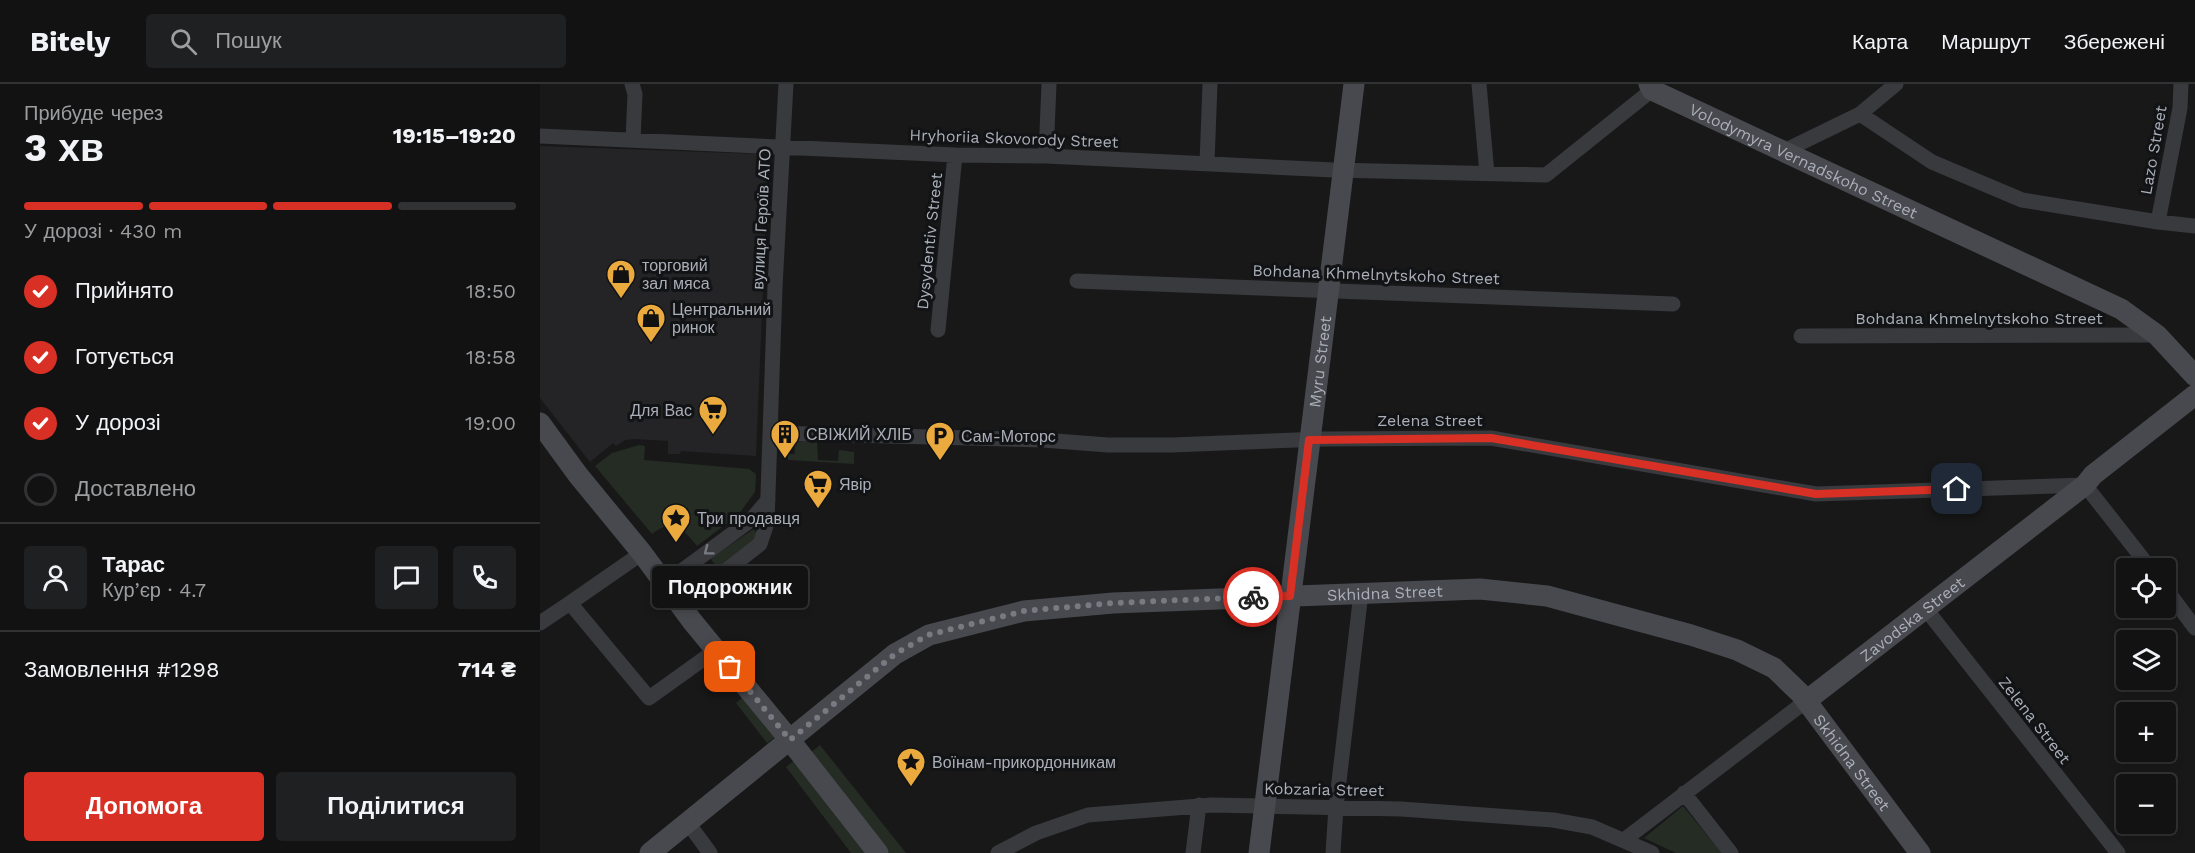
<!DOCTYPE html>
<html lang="uk">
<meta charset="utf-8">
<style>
:root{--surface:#121213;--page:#1f2021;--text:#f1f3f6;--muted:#9c9ea0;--line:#313233;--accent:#d93025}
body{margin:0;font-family:"Work Sans",sans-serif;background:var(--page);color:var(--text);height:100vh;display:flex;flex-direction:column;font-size:22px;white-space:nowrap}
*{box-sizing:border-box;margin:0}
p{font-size:20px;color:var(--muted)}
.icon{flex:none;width:33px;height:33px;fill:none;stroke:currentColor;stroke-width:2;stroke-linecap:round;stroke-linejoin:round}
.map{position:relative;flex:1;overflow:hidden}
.sheet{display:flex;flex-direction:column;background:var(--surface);width:540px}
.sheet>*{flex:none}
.fabs{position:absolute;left:1576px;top:474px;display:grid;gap:12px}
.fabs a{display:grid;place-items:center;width:60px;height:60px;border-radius:6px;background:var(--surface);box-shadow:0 3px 9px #0003,0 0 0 2px var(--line);font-size:30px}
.pin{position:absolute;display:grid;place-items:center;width:51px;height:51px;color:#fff;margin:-26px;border-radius:12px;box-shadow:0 3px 9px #0006}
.courier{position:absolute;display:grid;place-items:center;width:60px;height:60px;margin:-30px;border:4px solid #d93025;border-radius:50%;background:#fff;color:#222;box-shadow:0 2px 8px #0007}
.bubble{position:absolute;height:42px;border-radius:6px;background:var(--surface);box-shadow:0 3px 9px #0003,0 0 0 2px var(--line);font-size:20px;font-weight:700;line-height:42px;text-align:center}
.summary em{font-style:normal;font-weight:700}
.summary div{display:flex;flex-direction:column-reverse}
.summary{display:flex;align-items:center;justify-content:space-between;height:102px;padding:0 24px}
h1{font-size:39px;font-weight:700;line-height:45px}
.bar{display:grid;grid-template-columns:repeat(4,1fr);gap:9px 6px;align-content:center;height:72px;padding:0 24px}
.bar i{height:8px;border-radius:4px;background:var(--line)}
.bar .active{background:var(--accent)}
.bar p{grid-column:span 4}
.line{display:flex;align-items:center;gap:15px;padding:0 24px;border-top:2px solid var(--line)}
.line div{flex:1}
.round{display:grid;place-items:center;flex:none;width:63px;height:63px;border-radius:6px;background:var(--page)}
ol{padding:0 24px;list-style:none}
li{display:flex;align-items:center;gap:18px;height:66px}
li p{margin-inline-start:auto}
li .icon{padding:6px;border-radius:50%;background:var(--accent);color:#fff;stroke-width:4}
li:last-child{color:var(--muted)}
li i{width:33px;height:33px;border:3px solid var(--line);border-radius:50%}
.cta{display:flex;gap:12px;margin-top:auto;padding:12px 24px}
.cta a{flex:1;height:69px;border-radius:6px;background:var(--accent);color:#fff;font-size:24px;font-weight:700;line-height:69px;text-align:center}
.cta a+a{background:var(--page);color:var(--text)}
header{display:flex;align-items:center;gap:36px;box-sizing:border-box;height:84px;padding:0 30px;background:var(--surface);border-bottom:2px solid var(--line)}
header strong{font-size:28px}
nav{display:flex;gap:33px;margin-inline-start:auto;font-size:21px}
.search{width:420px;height:54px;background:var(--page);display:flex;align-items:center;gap:15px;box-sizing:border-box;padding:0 21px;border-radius:6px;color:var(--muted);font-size:22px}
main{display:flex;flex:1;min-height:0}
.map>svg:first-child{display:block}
</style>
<header>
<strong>Bitely</strong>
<div class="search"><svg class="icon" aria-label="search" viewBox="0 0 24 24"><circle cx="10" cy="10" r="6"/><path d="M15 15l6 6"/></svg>Пошук</div>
<nav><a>Карта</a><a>Маршрут</a><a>Збережені</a></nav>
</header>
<main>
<section class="sheet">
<div class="summary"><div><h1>3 хв</h1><p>Прибуде через</p></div><em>19:15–19:20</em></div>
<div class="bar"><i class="active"></i><i class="active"></i><i class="active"></i><i></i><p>У дорозі · 430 m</p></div>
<ol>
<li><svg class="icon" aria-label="check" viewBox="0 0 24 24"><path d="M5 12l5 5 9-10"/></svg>Прийнято<p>18:50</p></li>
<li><svg class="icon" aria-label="check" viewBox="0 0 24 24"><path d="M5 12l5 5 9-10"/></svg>Готується<p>18:58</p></li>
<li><svg class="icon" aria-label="check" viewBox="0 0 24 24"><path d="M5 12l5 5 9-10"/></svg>У дорозі<p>19:00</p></li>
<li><i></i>Доставлено</li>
</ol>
<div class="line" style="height:108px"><a class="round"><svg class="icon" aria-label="person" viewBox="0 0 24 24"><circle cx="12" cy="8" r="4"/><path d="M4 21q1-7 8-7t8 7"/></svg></a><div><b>Тарас</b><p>Кур’єр · 4.7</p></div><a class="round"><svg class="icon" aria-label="chat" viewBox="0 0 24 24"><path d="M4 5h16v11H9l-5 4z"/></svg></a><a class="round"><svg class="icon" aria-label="phone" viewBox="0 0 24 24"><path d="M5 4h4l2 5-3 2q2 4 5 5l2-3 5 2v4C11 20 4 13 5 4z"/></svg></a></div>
<div class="line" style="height:78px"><div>Замовлення #1298</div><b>714 ₴</b></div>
<div class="cta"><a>Допомога</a><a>Поділитися</a></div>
</section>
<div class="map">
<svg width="1655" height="769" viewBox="0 0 1655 769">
<rect width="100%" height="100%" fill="#181819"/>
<path fill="#242426" d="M0 62 219 70 228 82 216 372 141 367 140 370H128V357L95 355 85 356 76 362 73 359 50 378 0 314Z"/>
<path fill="#242c24" d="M277 357 278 376 298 377 299 366 314 368V380L248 376V370H255L254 358Z
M99 361 105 362 104 376 209 385 216 390 215 408 198 431 157 462C143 445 133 433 112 450L55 382 72 369Z
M214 445 219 454 180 487 170 474Z
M205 611 237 652 227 659 196 619Z
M280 661 366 769H349L270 669Z
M259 673 331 769H311L246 683Z
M1143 722 1182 769H1136L1104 754Z"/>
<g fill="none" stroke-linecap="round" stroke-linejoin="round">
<path stroke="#393a3e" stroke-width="15" d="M92 0 95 10 93 56
M939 0 947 90
M1320 30 1392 78 1482 116 1618 138 1655 142
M0 52 415 71 506 72 794 86 1006 91 1112 6
M1242 68 1320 30 1356 0
M506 72 509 0
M667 79 670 0
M1618 138 1640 24 1641 0
M537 197 1133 220
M398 246 415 71
M1261 252 1617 251
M231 349 503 356 568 361H632L782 355 951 354 1276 410 1545 401 1610 484
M125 499 211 436 228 416
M1626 505 1655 544
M30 519 102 469
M142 521 220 460 227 439 235 203 246 0
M1385 524 1578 769
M0 539 30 519 109 614 176 566
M1144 709 1191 769
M148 739 170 769
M1084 756 1266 617
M458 769 496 749 548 731 672 721 861 725 1013 736 1052 743 1112 769
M653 769 659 721
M793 769 796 723 821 509"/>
<g stroke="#47494e" stroke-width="21">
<path id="s1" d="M1109 0 1112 6 1581 225 1617 251 1655 292"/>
<path d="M0 339 38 391 102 469 152 537 245 650 338 769"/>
<path id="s2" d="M1266 617 1545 401 1553 391 1655 311"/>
<path id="s3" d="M110 769 355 570 389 551 484 527 573 519 940 505 1007 512 1151 551 1197 566 1234 584 1261 610 1380 769"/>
<path id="s4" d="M719 769 814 0"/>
</g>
</g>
<defs><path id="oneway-chevron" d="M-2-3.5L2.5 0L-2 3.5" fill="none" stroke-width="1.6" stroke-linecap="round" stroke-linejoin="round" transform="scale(1.5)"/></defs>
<use stroke="#777a82" href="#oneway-chevron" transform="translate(168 467) rotate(143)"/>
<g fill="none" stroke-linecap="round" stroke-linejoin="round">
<path stroke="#777a81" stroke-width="6" stroke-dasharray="0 10.8" d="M190 583 250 656 355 570 388 551 484 527 573 519 713 513"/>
<path stroke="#d93025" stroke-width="8" d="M713 513 750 512 769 356 951 354 1276 410 1417 405"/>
</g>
<defs>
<g id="shop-pin" transform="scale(1.5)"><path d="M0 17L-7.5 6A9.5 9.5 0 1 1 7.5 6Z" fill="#ebaa3e" stroke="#121315"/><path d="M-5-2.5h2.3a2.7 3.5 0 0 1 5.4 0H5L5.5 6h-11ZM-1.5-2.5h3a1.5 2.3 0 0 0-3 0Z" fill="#111"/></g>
<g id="supermarket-pin" transform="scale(1.5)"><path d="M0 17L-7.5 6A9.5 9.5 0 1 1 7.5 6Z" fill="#ebaa3e" stroke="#121315"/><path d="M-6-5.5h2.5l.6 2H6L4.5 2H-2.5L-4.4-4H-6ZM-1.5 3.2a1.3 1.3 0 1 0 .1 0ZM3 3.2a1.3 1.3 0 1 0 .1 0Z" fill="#111"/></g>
<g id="building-pin" transform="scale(1.5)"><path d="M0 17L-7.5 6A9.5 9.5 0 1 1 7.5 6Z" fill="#ebaa3e" stroke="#121315"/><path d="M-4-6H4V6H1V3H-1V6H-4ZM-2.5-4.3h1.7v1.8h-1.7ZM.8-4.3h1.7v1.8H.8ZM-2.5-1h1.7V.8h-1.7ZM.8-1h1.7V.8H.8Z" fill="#111"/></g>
<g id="parking-pin" transform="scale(1.5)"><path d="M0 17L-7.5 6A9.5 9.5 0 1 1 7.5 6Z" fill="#ebaa3e" stroke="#121315"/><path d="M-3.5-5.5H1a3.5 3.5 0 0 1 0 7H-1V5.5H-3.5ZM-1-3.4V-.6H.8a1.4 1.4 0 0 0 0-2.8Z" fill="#111"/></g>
<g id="sight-pin" transform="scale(1.5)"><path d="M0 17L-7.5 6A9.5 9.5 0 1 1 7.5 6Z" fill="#ebaa3e" stroke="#121315"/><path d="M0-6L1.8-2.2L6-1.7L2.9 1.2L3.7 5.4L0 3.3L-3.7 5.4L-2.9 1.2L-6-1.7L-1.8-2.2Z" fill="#111"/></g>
</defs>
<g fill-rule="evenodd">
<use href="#shop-pin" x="81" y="190"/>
<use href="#shop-pin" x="111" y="234"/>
<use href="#supermarket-pin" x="173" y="326"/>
<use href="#building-pin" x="245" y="350"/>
<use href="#parking-pin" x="400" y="352"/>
<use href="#supermarket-pin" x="278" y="400"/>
<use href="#sight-pin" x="136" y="434"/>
<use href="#sight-pin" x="371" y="678"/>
</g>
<g text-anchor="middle" stroke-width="6" stroke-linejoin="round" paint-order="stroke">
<g font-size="16" fill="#aaafb9" stroke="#121315">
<text transform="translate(474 54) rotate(2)" y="6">Hryhoriia Skovorody Street</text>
<text transform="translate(1613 66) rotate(-80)" y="6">Lazo Street</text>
<text dy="6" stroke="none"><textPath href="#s1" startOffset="174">Volodymyra Vernadskoho Street</textPath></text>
<text transform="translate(221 135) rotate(-87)" y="6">вулиця Героїв АТО</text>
<text transform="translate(389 157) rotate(-84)" y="6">Dysydentiv Street</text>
<text transform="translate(836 190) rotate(2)" y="6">Bohdana Khmelnytskoho Street</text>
<text x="1439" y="240">Bohdana Khmelnytskoho Street</text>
<text dy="6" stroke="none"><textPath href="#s4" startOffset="495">Myru Street</textPath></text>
<text x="890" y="342">Zelena Street</text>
<text dy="6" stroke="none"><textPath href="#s3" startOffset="814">Skhidna Street</textPath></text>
<text dy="6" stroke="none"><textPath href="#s2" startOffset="134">Zavodska Street</textPath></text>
<text transform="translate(1495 636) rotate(52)" y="6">Zelena Street</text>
<text dy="6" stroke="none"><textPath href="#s3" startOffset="1338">Skhidna Street</textPath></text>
<text transform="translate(784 705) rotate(1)" y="6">Kobzaria Street</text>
</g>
<g font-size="16" fill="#aaafb9" stroke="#121315" text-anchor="start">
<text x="102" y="187">торговий<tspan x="102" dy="18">зал мяса</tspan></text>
<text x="132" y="231">Центральний<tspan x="132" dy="18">ринок</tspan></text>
<text x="152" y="332" text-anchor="end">Для Вас</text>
<text x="266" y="356">СВІЖИЙ ХЛІБ</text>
<text x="421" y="358">Сам-Моторс</text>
<text x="299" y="406">Явір</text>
<text x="157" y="440">Три продавця</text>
<text x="392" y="684">Воїнам-прикордонникам</text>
</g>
</g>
</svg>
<div class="fabs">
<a><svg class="icon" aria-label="locate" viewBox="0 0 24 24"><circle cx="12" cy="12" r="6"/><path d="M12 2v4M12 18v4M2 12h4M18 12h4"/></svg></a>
<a><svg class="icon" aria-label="layers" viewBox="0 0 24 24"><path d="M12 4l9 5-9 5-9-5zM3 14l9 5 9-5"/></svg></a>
<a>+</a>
<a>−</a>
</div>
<div class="pin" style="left:190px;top:583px;background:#ea580c"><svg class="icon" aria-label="bag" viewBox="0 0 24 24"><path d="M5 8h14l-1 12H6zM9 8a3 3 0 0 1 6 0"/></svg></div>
<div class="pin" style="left:1417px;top:405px;background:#1f2937"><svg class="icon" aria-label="home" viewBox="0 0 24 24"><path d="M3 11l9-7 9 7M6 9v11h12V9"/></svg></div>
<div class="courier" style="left:713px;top:513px"><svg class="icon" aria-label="bike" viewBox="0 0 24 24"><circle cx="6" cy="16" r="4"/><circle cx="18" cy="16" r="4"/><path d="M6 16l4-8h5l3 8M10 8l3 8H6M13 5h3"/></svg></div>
<div class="bubble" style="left:112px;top:482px;width:156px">Подорожник</div>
</div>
</main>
